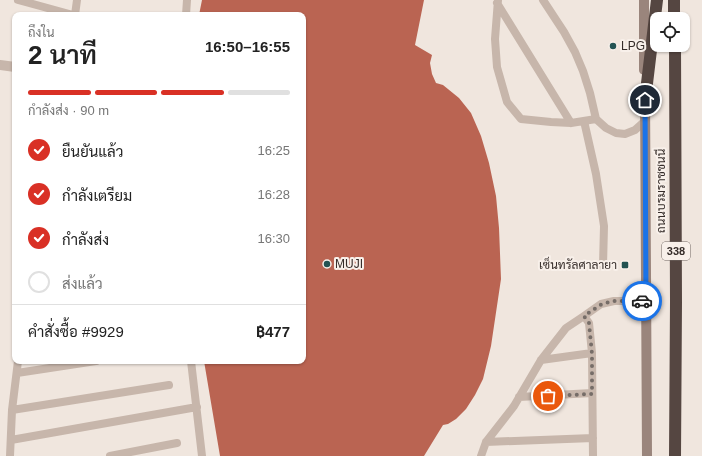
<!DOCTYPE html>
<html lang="th">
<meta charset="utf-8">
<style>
:root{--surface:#fff;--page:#f6f6f6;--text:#222;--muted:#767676;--line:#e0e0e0;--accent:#d93025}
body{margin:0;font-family:Helvetica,Sarabun,sans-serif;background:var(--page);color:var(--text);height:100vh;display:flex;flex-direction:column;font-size:15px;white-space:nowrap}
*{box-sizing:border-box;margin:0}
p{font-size:13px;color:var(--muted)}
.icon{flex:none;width:22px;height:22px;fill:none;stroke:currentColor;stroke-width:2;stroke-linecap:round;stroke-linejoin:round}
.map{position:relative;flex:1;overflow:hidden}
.sheet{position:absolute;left:12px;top:12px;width:294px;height:352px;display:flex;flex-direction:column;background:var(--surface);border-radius:8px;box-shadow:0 1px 3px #0004}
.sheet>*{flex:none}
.controls{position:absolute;left:650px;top:12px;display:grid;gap:8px}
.controls a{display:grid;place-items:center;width:40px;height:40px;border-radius:8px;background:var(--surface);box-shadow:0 1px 3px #0004;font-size:20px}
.pin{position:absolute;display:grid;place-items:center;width:34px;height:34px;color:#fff;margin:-17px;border:2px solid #fff;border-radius:50%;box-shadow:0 1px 4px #0007}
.courier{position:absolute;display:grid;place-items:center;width:40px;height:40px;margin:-20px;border:3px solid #1a73e8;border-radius:50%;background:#fff;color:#222;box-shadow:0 1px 5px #0007}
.overview em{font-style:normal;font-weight:600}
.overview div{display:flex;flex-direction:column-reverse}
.overview{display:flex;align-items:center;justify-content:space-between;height:68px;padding:0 16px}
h1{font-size:26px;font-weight:600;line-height:30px}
.bar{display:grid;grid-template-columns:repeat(4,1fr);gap:6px 4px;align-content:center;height:48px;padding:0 16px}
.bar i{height:5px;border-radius:3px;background:var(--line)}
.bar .on{background:var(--accent)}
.bar p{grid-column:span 4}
.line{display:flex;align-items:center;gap:10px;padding:0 16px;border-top:1px solid var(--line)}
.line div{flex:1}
ol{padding:0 16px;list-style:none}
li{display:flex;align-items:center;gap:12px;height:44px}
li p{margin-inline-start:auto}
li .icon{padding:4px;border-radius:50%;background:var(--accent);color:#fff;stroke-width:4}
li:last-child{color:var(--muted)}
li i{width:22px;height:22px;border:2px solid var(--line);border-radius:50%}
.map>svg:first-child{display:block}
</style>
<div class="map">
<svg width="702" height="456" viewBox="0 0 702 456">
<rect width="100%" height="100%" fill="#f0e6de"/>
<path fill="#ba6452" d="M202 0H424L415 45 432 55 430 63 432 74 436 83 443 85 459 98 471 113 481 136 489 163 496 196 499 228 501 279 491 346 483 379 475 395 466 409 456 419 448 424 443 425 424 456H220L204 361H303V15H199Z"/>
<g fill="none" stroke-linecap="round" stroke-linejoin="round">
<path stroke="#c7b6ab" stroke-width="8" d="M18 0 73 15
M498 0 495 39 497 67 507 102 521 119 551 122 571 123 596 119
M543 0 564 32 575 52 583 71 590 93 596 119 606 128 616 133 625 134 635 130 645 121
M497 3 571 123
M75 15 77 0
M186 15 187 0
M584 121 596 174 604 226 603 266
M584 316 601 304 614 301H646
M541 360 592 353
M191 361 202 456
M17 373 96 361
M519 397 592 393
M12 410 169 385
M11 440 197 407
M486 442 593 438
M10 456 12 410 18 361
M110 456 177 443
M481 456 486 442 514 406 541 360 566 328 584 316 589 323 592 353 593 456"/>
<path stroke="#c7b6ab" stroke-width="10" d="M0 65 15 67"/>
<path stroke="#9a857c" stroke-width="10" d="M644 0V70
M645 92 647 456"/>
<path stroke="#554641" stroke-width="12" d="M674 0V19
M675 45 676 302 675 456
M645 100 657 0"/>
</g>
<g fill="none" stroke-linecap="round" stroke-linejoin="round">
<path stroke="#766d68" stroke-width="4" stroke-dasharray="0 7.2" d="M548 396 592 394V354L589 323 584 316 602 304 614 301H642"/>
<path stroke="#1a73e8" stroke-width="5" d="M642 301H646L645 100"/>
</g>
<g fill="#235353" stroke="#f8f0ea" stroke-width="1.5">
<circle cx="613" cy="46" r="4"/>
<circle cx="327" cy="264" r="4"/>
<rect x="621" y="261" width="8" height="8" rx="2"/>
</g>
<g text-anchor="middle" stroke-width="4" stroke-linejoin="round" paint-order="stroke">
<rect fill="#f8f0ea" stroke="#706763" stroke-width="1" x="662" y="242" width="28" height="18" rx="3"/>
<g font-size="11" font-weight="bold" fill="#352c29">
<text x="676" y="255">338</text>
</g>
<g font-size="12" fill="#352c29" stroke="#f8f0ea" text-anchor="start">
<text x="621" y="50">LPG</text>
<text x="335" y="268">MUJI</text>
<text x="617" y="269" text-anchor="end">เซ็นทรัลศาลายา</text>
</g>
<g font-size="12" fill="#352c29" stroke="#f8f0ea">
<text transform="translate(661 191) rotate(-90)" y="4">ถนนบรมราชชนนี</text>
</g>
</g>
</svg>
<div class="controls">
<a><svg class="icon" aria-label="locate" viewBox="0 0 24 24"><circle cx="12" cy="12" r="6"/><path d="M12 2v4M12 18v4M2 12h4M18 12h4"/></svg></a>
</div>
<div class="pin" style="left:548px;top:396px;background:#ea580c"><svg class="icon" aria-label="bag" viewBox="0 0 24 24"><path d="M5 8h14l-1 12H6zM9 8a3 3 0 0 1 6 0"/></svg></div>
<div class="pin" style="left:645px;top:100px;background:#1f2937"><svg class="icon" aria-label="home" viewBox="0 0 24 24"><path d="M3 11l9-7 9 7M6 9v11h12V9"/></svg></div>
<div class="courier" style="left:642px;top:301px"><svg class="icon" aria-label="car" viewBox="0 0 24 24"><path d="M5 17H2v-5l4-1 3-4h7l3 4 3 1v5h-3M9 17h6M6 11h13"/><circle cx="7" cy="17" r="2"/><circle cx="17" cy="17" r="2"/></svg></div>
<section class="sheet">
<div class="overview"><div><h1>2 นาที</h1><p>ถึงใน</p></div><em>16:50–16:55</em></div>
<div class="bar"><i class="on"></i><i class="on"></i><i class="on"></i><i></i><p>กำลังส่ง · 90 m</p></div>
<ol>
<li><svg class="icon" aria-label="check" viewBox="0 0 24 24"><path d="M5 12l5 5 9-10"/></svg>ยืนยันแล้ว<p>16:25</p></li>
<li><svg class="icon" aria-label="check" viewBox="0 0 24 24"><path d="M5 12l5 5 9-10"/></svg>กำลังเตรียม<p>16:28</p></li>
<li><svg class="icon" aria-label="check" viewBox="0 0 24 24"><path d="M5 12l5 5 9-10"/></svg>กำลังส่ง<p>16:30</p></li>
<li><i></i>ส่งแล้ว</li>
</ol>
<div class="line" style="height:52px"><div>คำสั่งซื้อ #9929</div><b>฿477</b></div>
</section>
</div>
